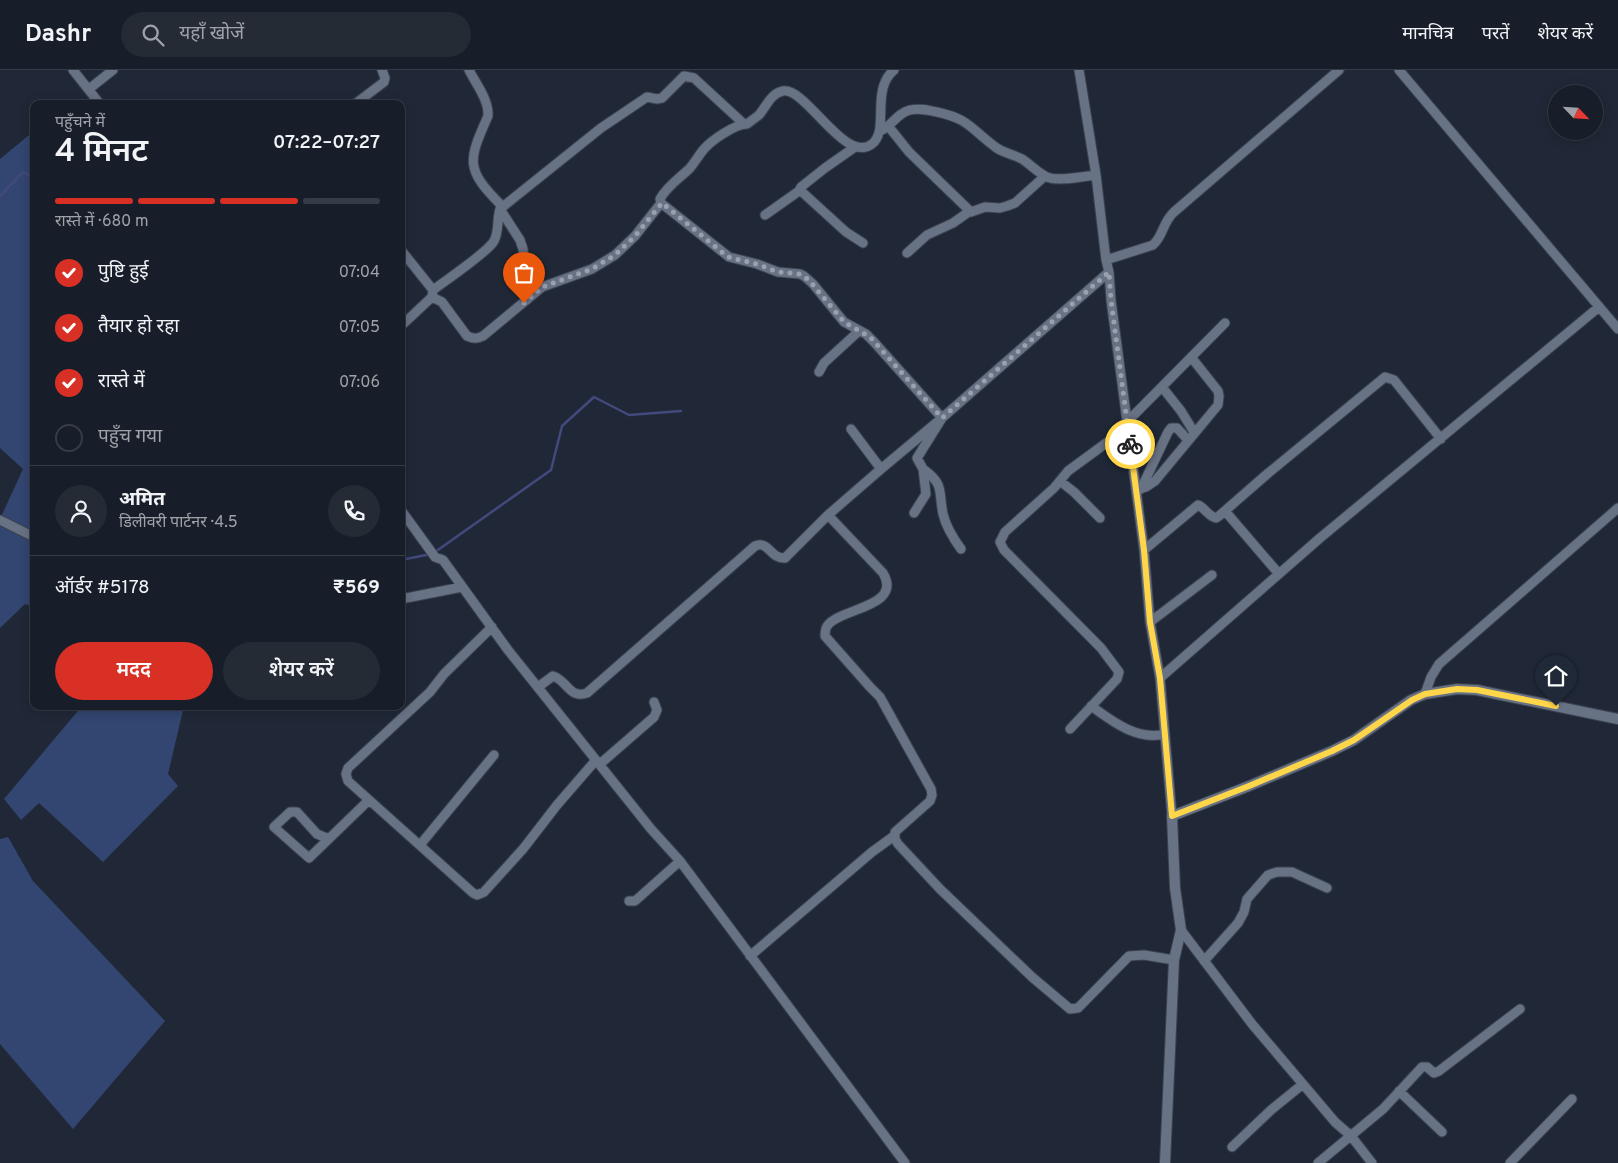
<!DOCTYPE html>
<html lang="hi">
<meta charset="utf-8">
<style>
:root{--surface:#181e29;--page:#252b35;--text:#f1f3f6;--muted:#9fa2a8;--line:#363c46;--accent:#d93025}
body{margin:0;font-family:Overpass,"Noto Sans Devanagari",sans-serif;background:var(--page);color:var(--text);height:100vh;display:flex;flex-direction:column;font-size:19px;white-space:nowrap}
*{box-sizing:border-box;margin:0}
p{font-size:16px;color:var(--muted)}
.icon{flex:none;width:28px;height:28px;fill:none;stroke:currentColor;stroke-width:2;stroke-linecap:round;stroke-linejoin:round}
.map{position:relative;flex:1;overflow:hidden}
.side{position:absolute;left:30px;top:30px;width:375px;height:610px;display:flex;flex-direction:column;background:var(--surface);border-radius:10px;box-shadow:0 2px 12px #0003,0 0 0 1px var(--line)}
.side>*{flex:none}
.needle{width:32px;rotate:115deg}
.controls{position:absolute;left:1548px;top:15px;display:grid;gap:10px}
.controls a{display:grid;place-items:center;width:55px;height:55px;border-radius:50%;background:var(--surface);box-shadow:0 2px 12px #0003,0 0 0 1px var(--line);font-size:25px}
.pin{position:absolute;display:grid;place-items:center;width:42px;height:42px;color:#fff;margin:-51px -21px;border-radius:50% 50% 50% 0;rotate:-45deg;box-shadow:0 0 5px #0007}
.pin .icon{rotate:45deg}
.courier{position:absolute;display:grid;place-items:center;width:50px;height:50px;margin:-25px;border:4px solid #ffd54a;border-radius:50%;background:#fff;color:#222;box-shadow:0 1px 6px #0007}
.overview em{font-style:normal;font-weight:600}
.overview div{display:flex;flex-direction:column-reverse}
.overview{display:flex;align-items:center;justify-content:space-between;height:85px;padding:0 25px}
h1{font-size:32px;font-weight:600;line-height:38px}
.bar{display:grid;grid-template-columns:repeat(4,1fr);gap:8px 5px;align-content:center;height:60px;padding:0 25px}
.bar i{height:6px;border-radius:4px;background:var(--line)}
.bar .selected{background:var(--accent)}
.bar p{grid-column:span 4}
.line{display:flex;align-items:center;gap:12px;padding:0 25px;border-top:1px solid var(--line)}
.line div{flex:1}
.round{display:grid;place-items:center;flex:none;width:52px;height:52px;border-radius:26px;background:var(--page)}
ol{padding:0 25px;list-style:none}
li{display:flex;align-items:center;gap:15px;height:55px}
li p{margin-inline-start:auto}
li .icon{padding:5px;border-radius:50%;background:var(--accent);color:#fff;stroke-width:4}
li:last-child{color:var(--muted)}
li i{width:28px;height:28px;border:2px solid var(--line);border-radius:50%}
.cta{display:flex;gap:10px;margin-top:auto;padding:10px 25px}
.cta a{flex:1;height:58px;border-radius:30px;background:var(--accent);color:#fff;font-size:20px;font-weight:600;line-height:58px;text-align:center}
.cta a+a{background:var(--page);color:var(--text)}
header{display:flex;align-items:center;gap:30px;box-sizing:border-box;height:70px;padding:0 25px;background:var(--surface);border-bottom:1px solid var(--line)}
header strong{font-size:24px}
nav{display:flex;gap:28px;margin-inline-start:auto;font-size:18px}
.search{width:350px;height:45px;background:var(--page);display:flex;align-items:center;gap:12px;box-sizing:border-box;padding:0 18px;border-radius:28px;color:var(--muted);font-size:19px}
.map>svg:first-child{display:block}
</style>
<header>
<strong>Dashr</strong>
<div class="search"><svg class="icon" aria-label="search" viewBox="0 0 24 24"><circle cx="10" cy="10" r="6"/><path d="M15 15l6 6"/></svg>यहाँ खोजें</div>
<nav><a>मानचित्र</a><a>परतें</a><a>शेयर करें</a></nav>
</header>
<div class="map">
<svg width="1618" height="1093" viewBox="0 0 1618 1093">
<rect width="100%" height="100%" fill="#202837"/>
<path fill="#334671" d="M34 61V537L25 534 0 558V449L23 399 0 378V89Z
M82 636H184L168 704 178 716 103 792 39 733 21 750 4 729Z
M8 767 33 811 165 951 73 1059 0 974V769Z"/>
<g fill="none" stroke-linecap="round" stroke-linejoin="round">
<path stroke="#42497c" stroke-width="2.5" d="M0 126 23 102 34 108
M435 482 551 400 562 356 594 327 629 345 681 341
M401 490 431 484"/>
<g stroke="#3c424f" stroke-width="11">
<path id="minor" d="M73 0 100 34
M469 0C476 14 489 30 488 46 468 91 465 99 501 135L500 139 520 170 523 179 527 230
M1079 0 1096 105 1106 190 1109 202 1111 230 1144 480 1150 552 1160 608 1172 746
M1399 0 1618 259
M89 19 113 0
M355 34 384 12 385 8 382 0
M889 57 909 82 971 142 985 137 1000 138 1007 136 1015 133 1045 106
M880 61C892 56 897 43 910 40 919 38 928 40 937 42 969 49 970 58 994 76 1002 83 1013 84 1022 89 1030 94 1038 103 1047 107 1057 112 1084 106 1096 105
M855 77 825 98 801 117 799 121H801L846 162 863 173
M661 133 729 187 757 194 778 202 800 204 804 206 813 214 844 252 866 264 874 272 942 348 917 388 923 399 926 424 914 443
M500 139 601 58 647 27 657 29 662 28 684 6 694 8 744 54
M765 145 799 121
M401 180 433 220 432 227 442 232 467 266C474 269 477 269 483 266L542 217 592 199 615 185 635 166 661 133 660 129C667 116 680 108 690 98 695 92 699 85 704 79 712 70 735 54 747 54 751 51 755 48 759 45 766 37 771 23 783 21 806 17 845 95 872 74 890 60 870 20 894 0
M907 183 927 165 953 153 970 141
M1106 190 1153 175C1164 165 1162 153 1174 142L1339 0
M433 220C445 211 488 182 494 171 500 160 496 147 501 136
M401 256 432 227
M819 302 824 293 859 261
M1162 317 1181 341 1194 362
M1127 352 1225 253
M851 359 881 399
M923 399C945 415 938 420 943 444 946 457 953 468 961 479
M1060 411 1074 422 1100 448
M1141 419 1168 362 1171 358H1177L1188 370
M1136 420 1146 417 1155 411 1218 335 1219 326 1218 321 1191 287
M401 440 435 487 443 490 508 580 651 759 680 791 905 1093
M1225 441 1279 504
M828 445 883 503C903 537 841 538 828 555 825 558 825 562 825 566L870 617 880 627 931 719 932 725 930 731 895 762V769L898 774 940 819 1032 907 1070 939 1078 938 1129 886 1144 885 1174 890
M0 450 34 467
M1144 480 1198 435C1205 438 1208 446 1216 448L1219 446 1266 405 1385 307 1394 310 1441 369
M401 529 462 517
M1150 552 1212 505
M492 557 444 604 430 622 348 698 346 704 348 711 473 823 477 825 484 822 523 779 557 735 596 690
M1160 608 1320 468 1599 237
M538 617 553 606C567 610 569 629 587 623L755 476C769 470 770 489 785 488L828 445 881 399 942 348 1109 202
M1425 624 1431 607 1439 594 1618 438
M1091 636C1112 651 1137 671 1164 664
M1070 659 1117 609 1119 602 1101 578 1004 480 1000 472 1005 462 1054 418 1068 401 1128 357
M600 694 654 647 657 640 654 632
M329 769 317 764 297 742H290L274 757 309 788 369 730
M420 775 494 685
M629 831H635L680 791
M1181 860 1252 954 1335 1052 1351 1066 1372 1093
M750 886 872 782 894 766
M1204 891 1238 853 1244 842 1247 829 1268 805 1277 802H1292L1327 818
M1399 1021 1442 1062
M1232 1077 1271 1040 1303 1014
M1318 1093 1383 1039 1422 997H1427L1434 1003 1439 1001 1520 939
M1510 1093 1572 1029"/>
</g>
<g stroke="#3c424f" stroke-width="12">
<path id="tertiary" d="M1165 1093 1174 890 1181 860 1175 818 1172 746 1249 716 1332 681 1354 670 1411 630 1425 624 1457 619 1477 620 1618 649"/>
</g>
<use href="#minor" stroke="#687285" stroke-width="9"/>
<use href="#tertiary" stroke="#687285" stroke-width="10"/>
</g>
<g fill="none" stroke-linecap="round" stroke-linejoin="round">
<path stroke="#9aa0ad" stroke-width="5" stroke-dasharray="0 9" d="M524 233 542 217 592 199 615 185 635 166 662 133 728 187 757 194 778 202 800 204 809 210 844 252 870 267 942 348 1109 202 1111 230 1130 374"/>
<path stroke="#ffd54a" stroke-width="6" d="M1130 374 1144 480 1150 552 1160 608 1172 746 1249 716 1332 681 1354 670 1412 630 1425 624 1457 619 1477 620 1556 636"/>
</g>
</svg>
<div class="controls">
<a><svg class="needle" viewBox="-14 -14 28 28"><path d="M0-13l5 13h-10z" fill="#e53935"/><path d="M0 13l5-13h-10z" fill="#9fa2a8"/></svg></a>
</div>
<div class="pin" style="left:524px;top:233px;background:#ea580c"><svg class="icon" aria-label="bag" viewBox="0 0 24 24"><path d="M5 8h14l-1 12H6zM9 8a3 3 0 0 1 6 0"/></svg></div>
<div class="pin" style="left:1556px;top:636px;background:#1f2937"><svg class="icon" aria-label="home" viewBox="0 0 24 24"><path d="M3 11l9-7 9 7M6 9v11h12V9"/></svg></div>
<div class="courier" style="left:1130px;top:374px"><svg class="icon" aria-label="bike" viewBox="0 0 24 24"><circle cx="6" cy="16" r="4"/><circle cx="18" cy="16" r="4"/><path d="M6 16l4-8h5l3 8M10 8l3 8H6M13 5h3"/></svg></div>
<section class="side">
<div class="overview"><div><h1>4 मिनट</h1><p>पहुँचने में</p></div><em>07:22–07:27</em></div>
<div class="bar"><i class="selected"></i><i class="selected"></i><i class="selected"></i><i></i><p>रास्ते में · 680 m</p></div>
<ol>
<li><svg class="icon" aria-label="check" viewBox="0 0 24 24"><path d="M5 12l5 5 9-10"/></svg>पुष्टि हुई<p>07:04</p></li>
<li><svg class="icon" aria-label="check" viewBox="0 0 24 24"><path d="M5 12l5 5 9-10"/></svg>तैयार हो रहा<p>07:05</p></li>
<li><svg class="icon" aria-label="check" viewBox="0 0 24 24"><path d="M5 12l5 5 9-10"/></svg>रास्ते में<p>07:06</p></li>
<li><i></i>पहुँच गया</li>
</ol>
<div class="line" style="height:90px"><a class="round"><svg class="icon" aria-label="person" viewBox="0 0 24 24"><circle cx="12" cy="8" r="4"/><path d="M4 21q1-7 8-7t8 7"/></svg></a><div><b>अमित</b><p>डिलीवरी पार्टनर · 4.5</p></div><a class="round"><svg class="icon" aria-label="phone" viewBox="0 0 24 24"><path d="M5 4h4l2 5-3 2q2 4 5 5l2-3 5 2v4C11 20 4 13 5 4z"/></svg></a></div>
<div class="line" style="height:65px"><div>ऑर्डर #5178</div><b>₹569</b></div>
<div class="cta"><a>मदद</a><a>शेयर करें</a></div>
</section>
</div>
